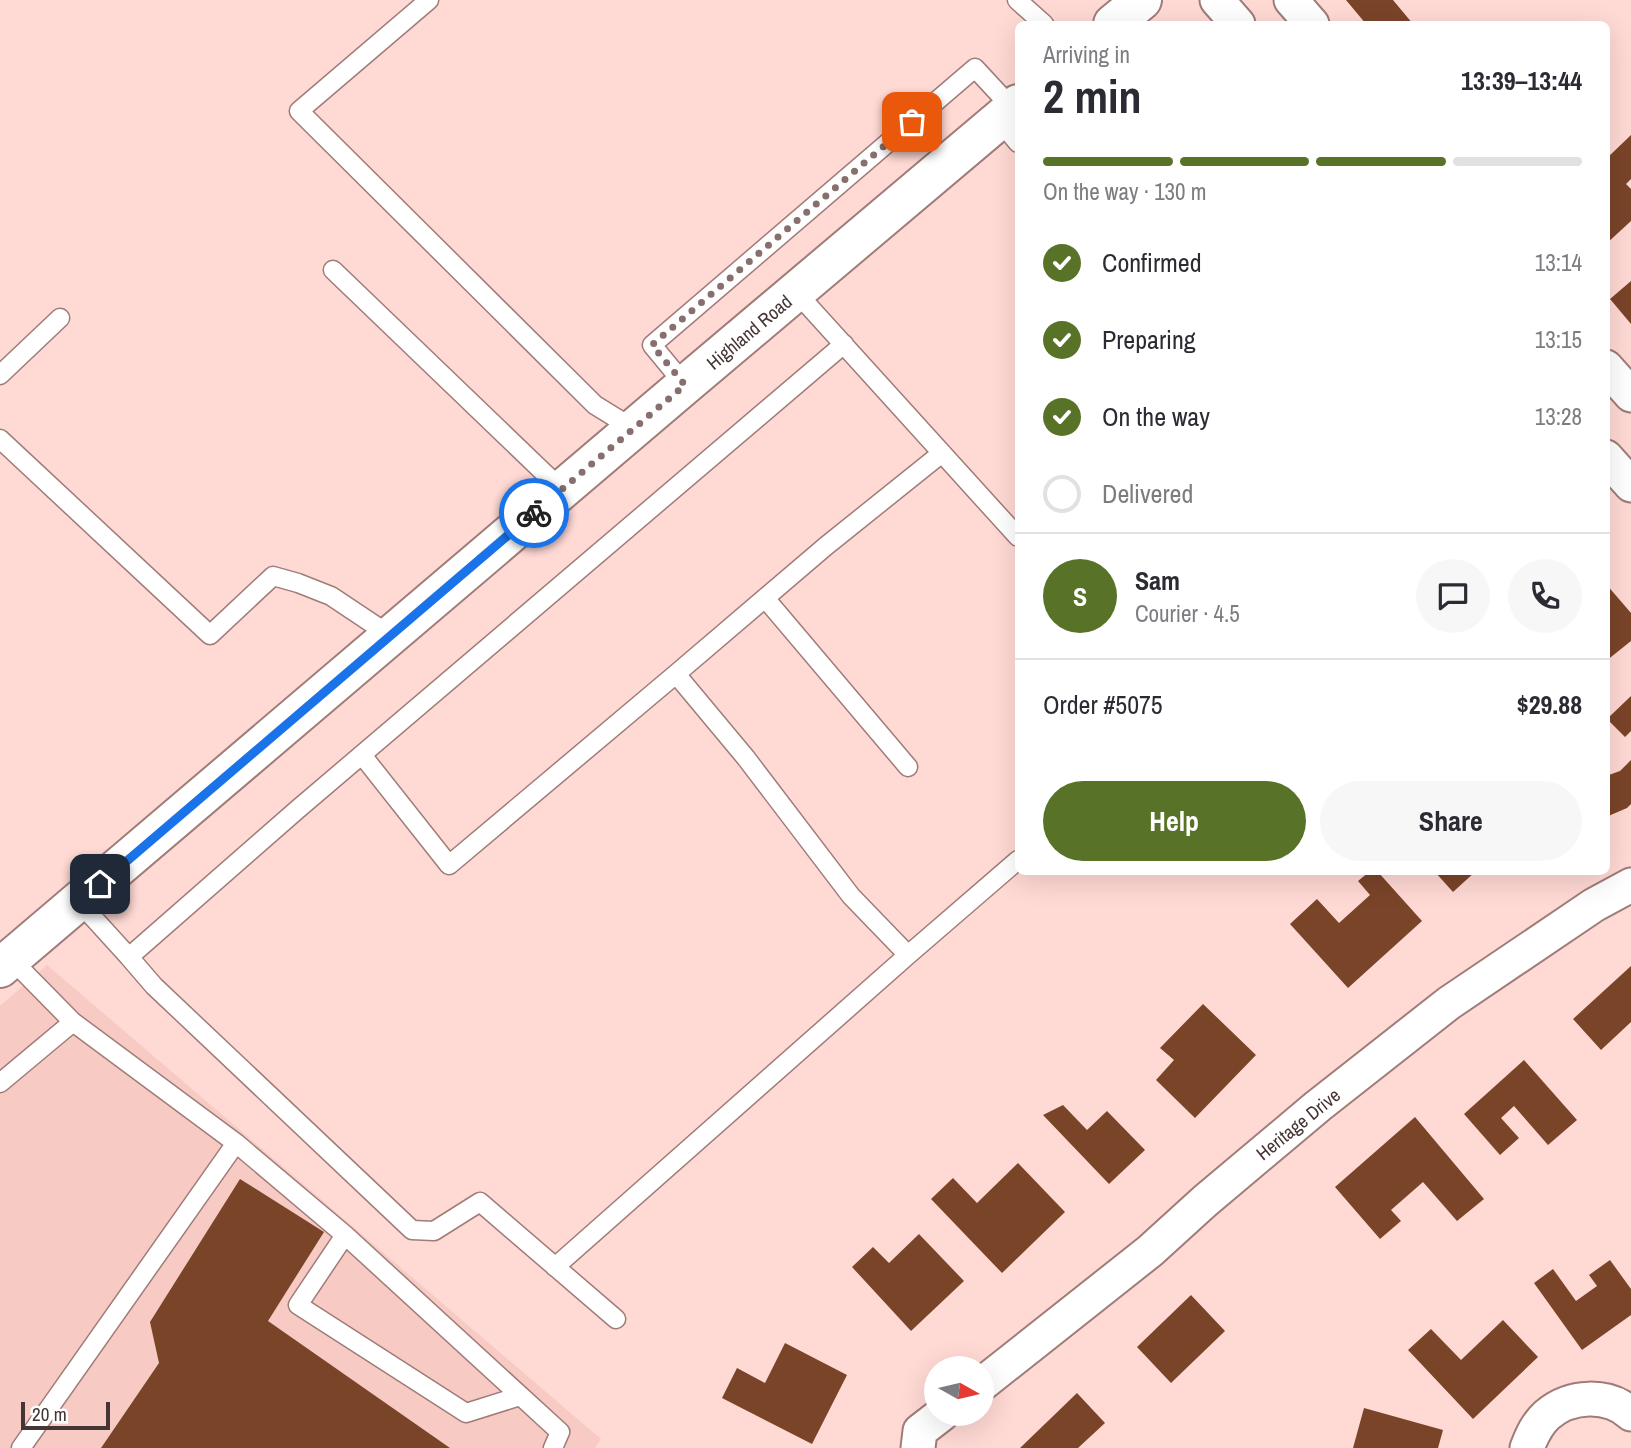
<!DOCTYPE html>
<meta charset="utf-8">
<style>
:root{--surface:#fff;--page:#f7f7f7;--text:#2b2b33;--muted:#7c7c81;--line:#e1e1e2;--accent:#587327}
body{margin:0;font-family:"Archivo Narrow",sans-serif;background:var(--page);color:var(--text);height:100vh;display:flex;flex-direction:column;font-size:26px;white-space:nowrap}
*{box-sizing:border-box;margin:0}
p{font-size:23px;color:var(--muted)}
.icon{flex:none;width:38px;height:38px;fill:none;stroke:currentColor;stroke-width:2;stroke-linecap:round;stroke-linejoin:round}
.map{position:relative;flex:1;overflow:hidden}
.sheet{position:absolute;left:1015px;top:21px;width:595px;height:854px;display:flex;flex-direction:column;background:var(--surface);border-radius:10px;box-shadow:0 7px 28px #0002}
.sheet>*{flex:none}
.needle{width:46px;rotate:98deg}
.fabs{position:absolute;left:924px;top:1356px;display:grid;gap:14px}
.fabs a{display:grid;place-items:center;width:70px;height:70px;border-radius:50%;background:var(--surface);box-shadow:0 7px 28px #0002;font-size:35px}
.scale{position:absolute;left:21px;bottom:18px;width:89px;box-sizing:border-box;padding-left:7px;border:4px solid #453634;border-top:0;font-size:19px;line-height:24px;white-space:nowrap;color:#453634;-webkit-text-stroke:5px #fff;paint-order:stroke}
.pin{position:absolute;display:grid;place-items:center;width:60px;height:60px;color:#fff;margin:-30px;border-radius:14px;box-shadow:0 4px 10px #0006}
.courier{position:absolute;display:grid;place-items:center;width:70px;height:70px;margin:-35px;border:5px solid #1a73e8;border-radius:50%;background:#fff;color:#222;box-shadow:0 2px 9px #0007}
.head em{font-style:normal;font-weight:700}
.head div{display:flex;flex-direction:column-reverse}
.head{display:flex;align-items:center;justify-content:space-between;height:119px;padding:0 28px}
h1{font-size:46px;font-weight:700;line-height:52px}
.bar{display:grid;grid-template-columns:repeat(4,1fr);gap:10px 7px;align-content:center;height:84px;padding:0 28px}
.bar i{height:9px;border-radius:5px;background:var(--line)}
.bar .current{background:var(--accent)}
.bar p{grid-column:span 4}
.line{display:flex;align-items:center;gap:18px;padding:0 28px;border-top:2px solid var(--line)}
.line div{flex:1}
.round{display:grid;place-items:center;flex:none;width:74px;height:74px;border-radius:37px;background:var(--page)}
ol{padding:0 28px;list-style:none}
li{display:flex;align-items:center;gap:21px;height:77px}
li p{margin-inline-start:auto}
li .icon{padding:7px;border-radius:50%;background:var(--accent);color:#fff;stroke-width:4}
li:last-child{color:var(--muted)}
li i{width:38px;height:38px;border:4px solid var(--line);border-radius:50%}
.button{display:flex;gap:14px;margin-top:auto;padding:14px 28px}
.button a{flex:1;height:80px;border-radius:42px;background:var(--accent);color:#fff;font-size:28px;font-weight:700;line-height:80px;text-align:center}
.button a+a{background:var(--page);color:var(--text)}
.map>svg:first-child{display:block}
</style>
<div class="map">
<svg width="1631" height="1448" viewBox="0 0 1631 1448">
<rect width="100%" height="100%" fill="#ffd9d4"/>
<path fill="#f7cac4" d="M47 965 601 1439 595 1448H0V1006Z"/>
<path fill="#7a4429" d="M1346 0H1393L1413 24H1366Z
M1631 135V179L1626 184 1631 189V221L1606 244V159Z
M1631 281V324L1610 299Z
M1606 584 1631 613V641L1606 661Z
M1631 696V731L1625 737 1607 719Z
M1631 760V804L1627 808 1606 817V776L1620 771Z
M1369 872H1378L1422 921 1348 988 1290 924 1317 899 1339 923 1370 895 1358 881Z
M1435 872H1475L1453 892Z
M1631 966V1022L1601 1050 1573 1019Z
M1203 1004 1256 1055 1195 1118 1156 1080 1174 1060 1160 1048Z
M1524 1060 1577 1120 1548 1145 1514 1106 1501 1118 1519 1138 1500 1155 1464 1114Z
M1063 1105 1087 1130 1107 1111 1145 1150 1109 1184 1043 1115Z
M1415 1117 1484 1199 1457 1221 1423 1182 1391 1210 1401 1221 1380 1239 1335 1187Z
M1018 1163 1065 1212 1002 1273 931 1199 953 1178 977 1203Z
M240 1179 324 1232 268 1321 450 1448H101L159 1363 150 1322Z
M919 1234 964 1281 911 1331 852 1267 873 1247 889 1263Z
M1610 1260 1631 1289V1315L1582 1350 1534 1283 1553 1269 1576 1301 1597 1286 1589 1275Z
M1191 1295 1225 1331 1171 1383 1137 1347Z
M1503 1320 1538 1357 1473 1419 1408 1350 1431 1329 1461 1360Z
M785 1343 847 1375 812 1444 722 1398 737 1368 765 1383Z
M1077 1393 1105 1423 1078 1448H1020Z
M1364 1408 1443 1430 1438 1448H1353Z"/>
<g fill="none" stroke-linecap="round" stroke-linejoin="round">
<g stroke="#9f7c78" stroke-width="21">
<path id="service" d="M429 0 299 111 595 405 634 429
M1017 0 1044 24
M999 120 1018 143
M333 270 562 490
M796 292 1018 537
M0 375 60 318
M685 385 652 345 975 68 1013 109
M0 439 210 635 273 576 298 583 331 596 391 636
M765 598 908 767
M676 674 746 758 851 896 908 955
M362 755 449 865 676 674 826 546 942 453
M79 902 129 957
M11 959 73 1022
M0 1083 73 1022 236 1143 21 1448
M236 1143 345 1235 560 1432 553 1448
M345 1235 298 1305 466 1413 520 1396
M555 1267 908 955 1018 860
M616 1319 480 1202 434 1231 412 1230 154 986 129 957 298 809 844 344"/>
</g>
<g stroke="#9f7c78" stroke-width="37">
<path id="minor" d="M1217 0 1238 24
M1291 0 1312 24
M1606 367 1631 395
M1606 457 1631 485
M982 1384 1150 1251 1205 1201 1318 1106 1449 1003 1594 905 1631 885
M918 1448 920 1431 942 1414
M1527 1448C1532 1435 1537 1424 1547 1415 1570 1395 1608 1393 1631 1414"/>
</g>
<g stroke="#9f7c78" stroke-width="42">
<path id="tertiary" d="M1113 24 1142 0
M0 968 685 385 1018 104"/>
</g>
<use href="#service" stroke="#fff" stroke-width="18"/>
<use href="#minor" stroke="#fff" stroke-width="33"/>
<use href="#tertiary" stroke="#fff" stroke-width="38"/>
</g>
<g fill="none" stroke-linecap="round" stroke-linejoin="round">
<path stroke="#866f6c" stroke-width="7" stroke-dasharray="0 12.6" d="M534 513 685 385 652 345 912 122"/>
<path stroke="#1a73e8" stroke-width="9" d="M100 884 534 513"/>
</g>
<g text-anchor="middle" stroke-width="7" stroke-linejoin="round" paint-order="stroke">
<g font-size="19" fill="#453634" stroke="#fff">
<text transform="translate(749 332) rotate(-40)" y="7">Highland Road</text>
<text transform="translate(1298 1124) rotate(-39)" y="7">Heritage Drive</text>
</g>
</g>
</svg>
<div class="fabs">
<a><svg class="needle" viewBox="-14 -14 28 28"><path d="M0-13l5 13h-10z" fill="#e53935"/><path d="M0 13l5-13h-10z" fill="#7c7c81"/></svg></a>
</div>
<div class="scale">20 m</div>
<div class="pin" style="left:912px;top:122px;background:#ea580c"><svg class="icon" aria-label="bag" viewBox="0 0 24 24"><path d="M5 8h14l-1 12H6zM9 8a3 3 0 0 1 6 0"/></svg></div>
<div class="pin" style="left:100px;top:884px;background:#1f2937"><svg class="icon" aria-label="home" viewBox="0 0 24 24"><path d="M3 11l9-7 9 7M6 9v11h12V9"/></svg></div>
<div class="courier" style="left:534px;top:513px"><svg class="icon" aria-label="bike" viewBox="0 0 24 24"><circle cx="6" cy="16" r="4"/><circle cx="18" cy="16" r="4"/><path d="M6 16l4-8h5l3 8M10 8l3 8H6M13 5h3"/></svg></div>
<section class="sheet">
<div class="head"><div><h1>2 min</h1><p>Arriving in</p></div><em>13:39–13:44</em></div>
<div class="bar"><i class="current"></i><i class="current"></i><i class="current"></i><i></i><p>On the way · 130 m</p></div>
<ol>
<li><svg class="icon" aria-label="check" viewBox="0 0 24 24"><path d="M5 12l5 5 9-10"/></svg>Confirmed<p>13:14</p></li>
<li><svg class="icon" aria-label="check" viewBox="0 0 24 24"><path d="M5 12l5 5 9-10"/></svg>Preparing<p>13:15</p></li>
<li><svg class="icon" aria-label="check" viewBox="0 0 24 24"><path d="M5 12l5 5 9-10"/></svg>On the way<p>13:28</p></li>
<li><i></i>Delivered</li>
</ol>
<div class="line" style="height:126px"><b class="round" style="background:var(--accent);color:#fff">S</b><div><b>Sam</b><p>Courier · 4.5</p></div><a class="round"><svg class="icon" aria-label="chat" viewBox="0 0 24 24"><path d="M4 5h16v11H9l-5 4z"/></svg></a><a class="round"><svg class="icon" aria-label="phone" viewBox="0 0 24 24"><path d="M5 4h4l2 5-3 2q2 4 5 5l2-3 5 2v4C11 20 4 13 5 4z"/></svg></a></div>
<div class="line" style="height:91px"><div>Order #5075</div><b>$29.88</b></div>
<div class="button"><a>Help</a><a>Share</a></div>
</section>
</div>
